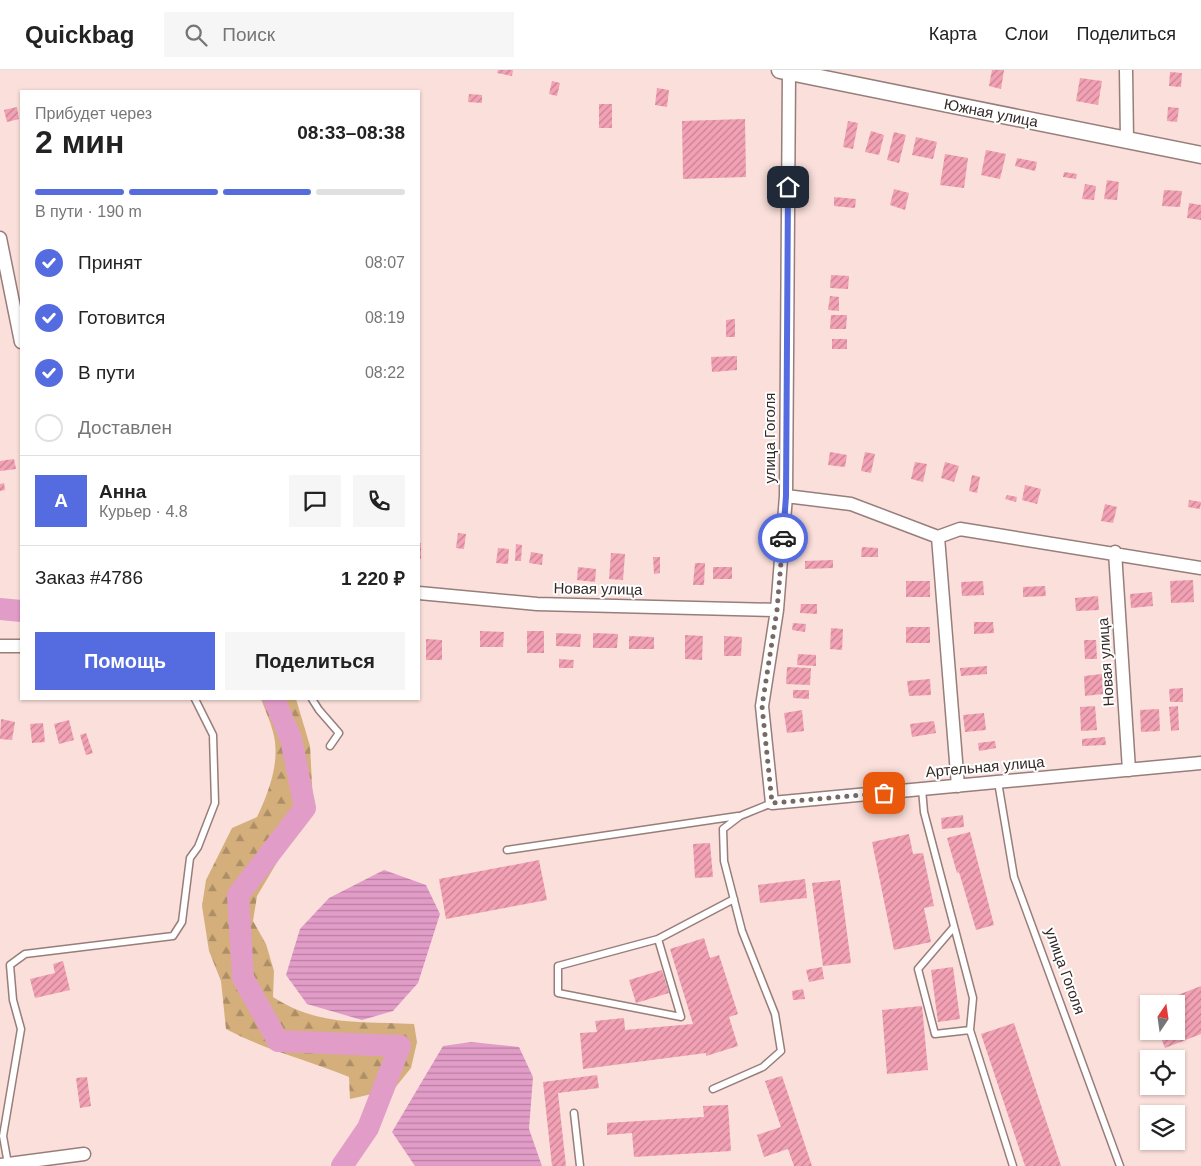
<!DOCTYPE html>
<html lang="ru">
<meta charset="utf-8">
<style>
:root{--surface:#fff;--page:#f6f6f6;--text:#222;--muted:#767676;--line:#e0e0e0;--accent:#556be0}
body{margin:0;font-family:Arial,sans-serif;background:var(--page);color:var(--text);height:100vh;display:flex;flex-direction:column;font-size:19px;white-space:nowrap}
*{box-sizing:border-box;margin:0}
p{font-size:16px;color:var(--muted)}
.icon{flex:none;width:28px;height:28px;fill:none;stroke:currentColor;stroke-width:2;stroke-linecap:round;stroke-linejoin:round}
.map{position:relative;flex:1;overflow:hidden}
.side{position:absolute;left:20px;top:20px;width:400px;height:610px;display:flex;flex-direction:column;background:var(--surface);border-radius:0px;box-shadow:0 1px 4px #0004}
.side>*{flex:none}
.needle{width:32px;rotate:13deg}
.fabs{position:absolute;left:1140px;top:925px;display:grid;gap:10px}
.fabs a{display:grid;place-items:center;width:45px;height:45px;border-radius:0px;background:var(--surface);box-shadow:0 1px 4px #0004;font-size:25px}
.pin{position:absolute;display:grid;place-items:center;width:42px;height:42px;color:#fff;margin:-21px;border-radius:10px;box-shadow:0 2px 8px #0006}
.courier{position:absolute;display:grid;place-items:center;width:50px;height:50px;margin:-25px;border:4px solid #556be0;border-radius:50%;background:#fff;color:#222;box-shadow:0 1px 6px #0007}
.headline em{font-style:normal;font-weight:700}
.headline div{display:flex;flex-direction:column-reverse}
.headline{display:flex;align-items:center;justify-content:space-between;height:85px;padding:0 15px}
h1{font-size:32px;font-weight:700;line-height:38px}
.bar{display:grid;grid-template-columns:repeat(4,1fr);gap:8px 5px;align-content:center;height:60px;padding:0 15px}
.bar i{height:6px;border-radius:4px;background:var(--line)}
.bar .on{background:var(--accent)}
.bar p{grid-column:span 4}
.line{display:flex;align-items:center;gap:12px;padding:0 15px;border-top:1px solid var(--line)}
.line div{flex:1}
.round{display:grid;place-items:center;flex:none;width:52px;height:52px;border-radius:0px;background:var(--page)}
ol{padding:0 15px;list-style:none}
li{display:flex;align-items:center;gap:15px;height:55px}
li p{margin-inline-start:auto}
li .icon{padding:5px;border-radius:50%;background:var(--accent);color:#fff;stroke-width:4}
li:last-child{color:var(--muted)}
li i{width:28px;height:28px;border:2px solid var(--line);border-radius:50%}
.cta{display:flex;gap:10px;margin-top:auto;padding:10px 15px}
.cta a{flex:1;height:58px;border-radius:0px;background:var(--accent);color:#fff;font-size:20px;font-weight:700;line-height:58px;text-align:center}
.cta a+a{background:var(--page);color:var(--text)}
header{display:flex;align-items:center;gap:30px;box-sizing:border-box;height:70px;padding:0 25px;background:var(--surface);border-bottom:1px solid var(--line)}
header strong{font-size:24px}
nav{display:flex;gap:28px;margin-inline-start:auto;font-size:18px}
.search{width:350px;height:45px;background:var(--page);display:flex;align-items:center;gap:12px;box-sizing:border-box;padding:0 18px;border-radius:0px;color:var(--muted);font-size:19px}
.map>svg:first-child{display:block}
</style>
<header>
<strong>Quickbag</strong>
<div class="search"><svg class="icon" aria-label="search" viewBox="0 0 24 24"><circle cx="10" cy="10" r="6"/><path d="M15 15l6 6"/></svg>Поиск</div>
<nav><a>Карта</a><a>Слои</a><a>Поделиться</a></nav>
</header>
<div class="map">
<svg width="1201" height="1096" viewBox="0 0 1201 1096">
<defs>
<pattern id="forest-firs" width="22" height="20" patternUnits="userSpaceOnUse" patternTransform="scale(1.25)"><rect width="22" height="20" fill="#d4af7c"/><path d="M5 1l3.5 6h-7zM16 11l3.5 6h-7z" fill="#ad8e66"/></pattern>
<pattern id="water-rules" width="6" height="5" patternUnits="userSpaceOnUse" patternTransform="scale(1.25)"><rect width="6" height="5" fill="#e29cc8"/><path d="M0 2.5h6" fill="none" stroke="#b87fa2"/></pattern>
<pattern id="building-hatch" width="6" height="6" patternUnits="userSpaceOnUse" patternTransform="scale(1.25)"><rect width="6" height="6" fill="#f3a1b4"/><path d="M-1 1l2-2M0 6l6-6M5 7l2-2" fill="none" stroke="#c58392"/></pattern>
</defs>
<rect width="100%" height="100%" fill="#fadfda"/>
<path fill="url(#forest-firs)" d="M261 629H296L310 676 313 733 305 754 289 772 257 826 253 851 266 874 274 901 273 927C319 957 362 951 414 954L417 972 411 998 394 1019 350 1029 349 1007C308 990 265 980 226 959L221 911 209 881 202 836 206 810 232 758 257 747C269 722 281 690 273 662 270 650 265 640 261 629Z"/>
<path fill="url(#water-rules)" d="M384 800 426 815 440 844 418 913 393 941 362 950 307 934 286 905 300 859 329 828Z
M471 972 519 977 533 1007 529 1059 542 1096H415L392 1062 443 976Z"/>
<g fill="none" stroke-linecap="round" stroke-linejoin="round">
<path stroke="#e29cc8" stroke-width="22" d="M0 539 21 541
M274 629 291 669 305 738 238 825 243 908 278 971 400 976 368 1058 342 1096"/>
</g>
<path fill="url(#building-hatch)" d="M498 0H513L512 6 497 3Z
M992 0H1004L1001 19 989 16Z
M1170 2 1182 3 1181 17 1169 16Z
M1080 8 1102 11 1098 35 1076 31Z
M552 11 560 13 557 26 549 24Z
M657 18 669 20 667 37 655 35Z
M469 24 482 25V33L468 32Z
M599 34H612V58H599Z
M17 37 19 49 7 52 4 40Z
M1168 37 1179 38 1177 52 1167 51Z
M745 49 746 107 683 109 682 51Z
M848 51 858 53 853 79 843 77Z
M871 61 884 65 879 85 865 82Z
M894 62 906 65 899 93 887 90Z
M916 67 937 72 933 89 912 85Z
M986 80 1006 84 1000 109 981 105Z
M945 84 968 88 964 118 940 115Z
M1017 88 1037 92 1035 101 1015 96Z
M1064 102 1077 104 1076 109 1063 107Z
M1107 110 1119 112 1117 130 1104 129Z
M1085 114 1096 116 1094 130 1082 129Z
M894 119 909 123 905 140 890 135Z
M1164 120 1182 121 1180 137 1162 136Z
M834 127 856 129 855 138 834 136Z
M1189 133 1201 135V150L1187 148Z
M831 205 849 206 848 219 830 218Z
M830 226 839 227V241L828 240Z
M831 245H847L846 259H830Z
M735 249V267H726V250Z
M832 269H847V279H832Z
M737 286V300L712 302 711 287Z
M830 382 847 385 845 397 828 395Z
M865 382 875 384 871 403 861 401Z
M14 389 16 399 0 401V391Z
M915 392 927 394 923 412 911 409Z
M945 392 959 396 954 412 941 408Z
M972 405 980 407 977 423 969 421Z
M4 413 5 420 0 421V414Z
M1025 415 1041 419 1037 434 1022 430Z
M1007 425 1017 427 1016 432 1005 429Z
M1189 430 1201 432 1200 439 1188 437Z
M1105 434 1117 437 1113 453 1101 451Z
M458 463 466 464 464 479 456 478Z
M419 473H421V489H419Z
M516 474 522 475 521 491H515Z
M862 477 878 478V487H861Z
M498 478 509 479 508 494 496 493Z
M531 482 543 484 542 495 529 493Z
M611 483 625 484 623 510 609 509Z
M653 487H660V503L654 504Z
M833 490V498L805 499V491Z
M695 493H705L704 515H693Z
M578 497 596 499 595 512 577 510Z
M713 497H732V509H713Z
M1193 510 1194 532 1171 533 1170 511Z
M906 511H930V527H906Z
M983 511 984 525 962 526 961 512Z
M1045 516 1046 526 1023 527V517Z
M1152 522 1153 536 1131 538 1130 524Z
M1098 526 1099 540 1076 541 1075 528Z
M801 534H817V544L800 543Z
M974 552H993L994 563 974 564Z
M793 553 806 554 805 562 792 560Z
M906 557H930V573H906Z
M831 558 843 559 842 580 830 579Z
M480 561 504 562 503 577H480Z
M527 561H544V583H527Z
M556 563 581 564 580 577 556 576Z
M593 563 618 564 617 578H593Z
M685 565 703 566 702 590 685 589Z
M629 566 654 567V579H629Z
M724 566 742 567 741 586H724Z
M426 569 442 570V590H426Z
M1084 570H1096L1097 589H1085Z
M798 584 816 585V596L797 595Z
M559 589 574 590 573 598H559Z
M987 596V604L961 606 960 598Z
M787 597 811 598 810 615 786 614Z
M1102 604 1103 624 1085 626 1084 606Z
M930 609 931 625 909 626 907 611Z
M1183 618V632H1170L1169 619Z
M793 620H809V629L793 628Z
M1095 636 1097 660 1081 661 1080 637Z
M1178 636 1179 660 1171 661 1169 637Z
M1159 639 1160 661 1141 662 1140 640Z
M802 640 804 661 787 663 784 643Z
M984 643 986 660 965 662 963 645Z
M1 649 15 652 12 670 0 669Z
M69 650 74 670 59 674 54 654Z
M934 651 936 663 912 667 910 654Z
M43 653 45 672 32 673 30 654Z
M86 663 93 683 86 685 80 665Z
M1105 667 1106 675 1082 676V669Z
M995 671 996 678 979 681 978 673Z
M963 745 964 757 942 759 941 748Z
M970 762 994 855 976 860 959 802 957 803 947 768Z
M909 764 913 784 923 783 934 836 924 838 931 872 894 880 872 772Z
M710 773 713 807 695 808 693 774Z
M539 790 547 830 446 849 439 809Z
M805 809 807 828 760 833 758 815Z
M840 810 851 893 823 896 812 813Z
M704 868 710 888 719 885 738 944 729 947 738 976 706 986V983L583 999 580 963 597 962 595 951 624 948 625 960 693 954 670 879Z
M63 891 70 920 35 928 30 909 55 903 53 894Z
M822 897 824 909 809 912 806 900Z
M953 897 960 949 938 952 931 900Z
M662 900 669 923 636 933 629 910Z
M1201 916V964L1165 978 1158 961H1176V934H1155Z
M803 919 805 929 793 930 792 921Z
M922 936 928 1000 887 1004 882 940Z
M1014 953 1061 1096H1025L981 964Z
M597 1005 599 1018 558 1023 566 1096H552L543 1012Z
M782 1006 812 1096H794L788 1079 764 1087 757 1065 781 1057 765 1011Z
M87 1007 91 1036 80 1038 76 1008Z
M728 1035 731 1081 634 1087 632 1063 607 1065V1053L704 1047 703 1036Z"/>
<g fill="none" stroke-linecap="round" stroke-linejoin="round">
<g stroke="#977e7b" stroke-width="9">
<path id="service" d="M312 629 319 640 339 663 330 676
M998 712 1014 807 1120 1096
M922 719 924 742 973 928 970 960 1013 1096
M507 780 738 746
M954 857 918 899 935 964 970 960
M658 869 681 947 558 923V896L658 869 734 829
M713 1019 763 997 781 981 775 944 742 861 724 791 723 759 740 746 772 733
M574 1043 580 1096
M8 1094 3 1066 21 959 13 930 10 895 25 884 173 866 182 852 190 788 198 777 215 733 213 665 195 629"/>
</g>
<g stroke="#977e7b" stroke-width="15">
<path id="minor" d="M1126 0 1127 70
M789 2 786 426 777 540 762 636 772 733 1201 693
M0 168 21 272
M786 426 851 434 938 467 960 459 1201 498
M938 467 958 716
M1115 482 1129 700
M419 523 537 534 777 540
M0 576H21
M0 1095 84 1084"/>
</g>
<g stroke="#977e7b" stroke-width="19">
<path id="tertiary" d="M780 0 1201 85"/>
</g>
<use href="#service" stroke="#fff" stroke-width="6"/>
<use href="#minor" stroke="#fff" stroke-width="12"/>
<use href="#tertiary" stroke="#fff" stroke-width="16"/>
</g>
<g fill="none" stroke-linecap="round" stroke-linejoin="round">
<path stroke="#796966" stroke-width="5" stroke-dasharray="0 9" d="M783 468 777 540 762 636 772 733 884 723"/>
<path stroke="#556be0" stroke-width="6" d="M783 468 786 426 788 117"/>
</g>
<g text-anchor="middle" stroke-width="4" stroke-linejoin="round" paint-order="stroke">
<g font-size="15" fill="#332928" stroke="#fff">
<text transform="translate(991 43) rotate(11)" y="5">Южная улица</text>
<text transform="translate(770 368) rotate(-90)" y="5">улица Гоголя</text>
<text transform="translate(598 519) rotate(1)" y="5">Новая улица</text>
<text transform="translate(1106 592) rotate(-94)" y="5">Новая улица</text>
<text transform="translate(985 697) rotate(-5)" y="5">Артельная улица</text>
<text transform="translate(1065 901) rotate(70)" y="5">улица Гоголя</text>
</g>
</g>
</svg>
<div class="fabs">
<a><svg class="needle" viewBox="-14 -14 28 28"><path d="M0-13l5 13h-10z" fill="#e53935"/><path d="M0 13l5-13h-10z" fill="#767676"/></svg></a>
<a><svg class="icon" aria-label="locate" viewBox="0 0 24 24"><circle cx="12" cy="12" r="6"/><path d="M12 2v4M12 18v4M2 12h4M18 12h4"/></svg></a>
<a><svg class="icon" aria-label="layers" viewBox="0 0 24 24"><path d="M12 4l9 5-9 5-9-5zM3 14l9 5 9-5"/></svg></a>
</div>
<div class="pin" style="left:884px;top:723px;background:#ea580c"><svg class="icon" aria-label="bag" viewBox="0 0 24 24"><path d="M5 8h14l-1 12H6zM9 8a3 3 0 0 1 6 0"/></svg></div>
<div class="pin" style="left:788px;top:117px;background:#1f2937"><svg class="icon" aria-label="home" viewBox="0 0 24 24"><path d="M3 11l9-7 9 7M6 9v11h12V9"/></svg></div>
<div class="courier" style="left:783px;top:468px"><svg class="icon" aria-label="car" viewBox="0 0 24 24"><path d="M5 17H2v-5l4-1 3-4h7l3 4 3 1v5h-3M9 17h6M6 11h13"/><circle cx="7" cy="17" r="2"/><circle cx="17" cy="17" r="2"/></svg></div>
<section class="side">
<div class="headline"><div><h1>2 мин</h1><p>Прибудет через</p></div><em>08:33–08:38</em></div>
<div class="bar"><i class="on"></i><i class="on"></i><i class="on"></i><i></i><p>В пути · 190 m</p></div>
<ol>
<li><svg class="icon" aria-label="check" viewBox="0 0 24 24"><path d="M5 12l5 5 9-10"/></svg>Принят<p>08:07</p></li>
<li><svg class="icon" aria-label="check" viewBox="0 0 24 24"><path d="M5 12l5 5 9-10"/></svg>Готовится<p>08:19</p></li>
<li><svg class="icon" aria-label="check" viewBox="0 0 24 24"><path d="M5 12l5 5 9-10"/></svg>В пути<p>08:22</p></li>
<li><i></i>Доставлен</li>
</ol>
<div class="line" style="height:90px"><b class="round" style="background:var(--accent);color:#fff">А</b><div><b>Анна</b><p>Курьер · 4.8</p></div><a class="round"><svg class="icon" aria-label="chat" viewBox="0 0 24 24"><path d="M4 5h16v11H9l-5 4z"/></svg></a><a class="round"><svg class="icon" aria-label="phone" viewBox="0 0 24 24"><path d="M5 4h4l2 5-3 2q2 4 5 5l2-3 5 2v4C11 20 4 13 5 4z"/></svg></a></div>
<div class="line" style="height:65px"><div>Заказ #4786</div><b>1 220 ₽</b></div>
<div class="cta"><a>Помощь</a><a>Поделиться</a></div>
</section>
</div>
